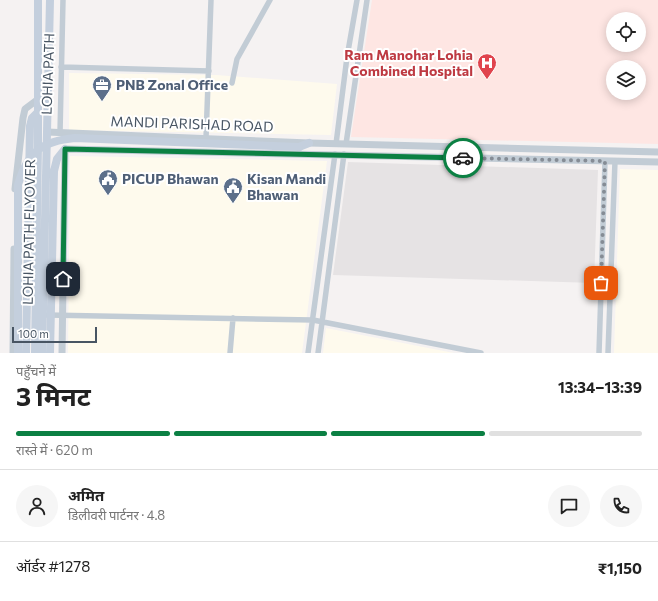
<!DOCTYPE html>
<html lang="hi">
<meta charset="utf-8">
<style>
:root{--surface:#fff;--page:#f6f6f6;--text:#222;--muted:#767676;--line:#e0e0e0;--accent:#0b8043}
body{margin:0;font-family:Commissioner,"Noto Sans Devanagari",sans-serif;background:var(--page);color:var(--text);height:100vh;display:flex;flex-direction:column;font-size:15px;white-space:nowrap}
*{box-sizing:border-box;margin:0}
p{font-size:13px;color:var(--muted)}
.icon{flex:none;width:22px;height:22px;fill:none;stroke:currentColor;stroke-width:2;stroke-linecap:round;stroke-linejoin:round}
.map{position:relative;height:353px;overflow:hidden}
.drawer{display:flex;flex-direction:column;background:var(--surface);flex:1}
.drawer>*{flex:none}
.buttons{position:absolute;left:606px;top:12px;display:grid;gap:8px}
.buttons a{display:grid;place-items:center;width:40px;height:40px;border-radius:50%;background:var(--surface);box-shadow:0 2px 10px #0003;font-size:20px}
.scale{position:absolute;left:12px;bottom:10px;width:85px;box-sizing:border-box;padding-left:4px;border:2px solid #485563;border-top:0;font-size:11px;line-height:14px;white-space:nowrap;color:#485563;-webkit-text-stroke:3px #fff;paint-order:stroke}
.pin{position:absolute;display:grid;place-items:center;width:34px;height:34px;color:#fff;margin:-17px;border-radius:8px;box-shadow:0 2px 6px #0006}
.courier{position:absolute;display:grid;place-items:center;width:40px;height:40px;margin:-20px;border:3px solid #0b8043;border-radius:50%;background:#fff;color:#222;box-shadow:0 1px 5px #0007}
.head em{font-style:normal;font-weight:700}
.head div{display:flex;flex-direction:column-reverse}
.head{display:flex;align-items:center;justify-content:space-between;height:68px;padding:0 16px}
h1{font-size:26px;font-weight:700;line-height:30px}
.bar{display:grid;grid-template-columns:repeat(4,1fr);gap:6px 4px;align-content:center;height:48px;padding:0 16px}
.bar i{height:5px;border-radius:3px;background:var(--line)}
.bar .active{background:var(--accent)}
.bar p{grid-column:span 4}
.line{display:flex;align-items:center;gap:10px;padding:0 16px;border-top:1px solid var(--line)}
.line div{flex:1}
.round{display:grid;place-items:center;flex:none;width:42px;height:42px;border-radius:21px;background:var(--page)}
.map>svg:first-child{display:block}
</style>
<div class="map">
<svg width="658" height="353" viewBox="0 0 658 353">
<rect width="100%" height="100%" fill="#f5f2f2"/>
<path fill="#fefaed" d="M69 73 216 75 337 84 331 135 69 130Z
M70 156 327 161 302 353H68Z
M620 169 658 170V353H614Z
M326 328 454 353H323Z"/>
<path fill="#e6e3e4" d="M348 162 598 170 594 283 333 275Z"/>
<path fill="#fee6e3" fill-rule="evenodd" d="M372 0H658V144L351 137ZM613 19H639V45H613ZM613 67H639V93H613Z"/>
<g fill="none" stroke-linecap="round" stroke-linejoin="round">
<path stroke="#c2ccd5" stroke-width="5.5" d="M61 67 209 71
M232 83 237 59 270 0
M60 133 63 0
M206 138 211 0
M336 144 347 57 357 0
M346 144 367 0
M47 315 313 320 481 353
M230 353 233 318
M308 353 335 154
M318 353 344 154
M599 353 605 161
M608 353 615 161"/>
<path stroke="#c2ccd5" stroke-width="7" d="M47 132 309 143 658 152
M15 189 23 118 25 109 37 100
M13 353 14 249
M62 353 65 149 658 162"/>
<path stroke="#c4cfdd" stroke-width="8" d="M299 147 309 143
M54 171 57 159 65 149
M26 353 30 126 32 118 37 113
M35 353 38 144V0
M42 353 50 0"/>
<path stroke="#c4cfdd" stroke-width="8" d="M18 353V185C27 152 42 141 75 138L299 147
M50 353 54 171"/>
</g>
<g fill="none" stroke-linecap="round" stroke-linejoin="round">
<path stroke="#858c95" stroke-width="4" stroke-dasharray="0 7.2" d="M463 158 605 161 601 283"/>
<path stroke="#0b8043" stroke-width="5" d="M63 279 65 149 463 158"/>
</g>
<defs>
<g id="hospital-pin" transform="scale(1)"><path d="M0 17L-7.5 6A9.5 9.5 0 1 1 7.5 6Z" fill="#e0444e" stroke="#fff"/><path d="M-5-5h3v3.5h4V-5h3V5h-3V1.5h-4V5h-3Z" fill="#fff"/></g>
<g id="office-pin" transform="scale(1)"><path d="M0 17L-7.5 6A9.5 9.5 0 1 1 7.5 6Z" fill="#5c6f8a" stroke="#fff"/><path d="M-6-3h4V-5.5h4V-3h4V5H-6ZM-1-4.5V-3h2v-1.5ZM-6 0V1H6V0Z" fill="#fff"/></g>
<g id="civic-pin" transform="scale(1)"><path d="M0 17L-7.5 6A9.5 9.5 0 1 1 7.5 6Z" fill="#5c6f8a" stroke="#fff"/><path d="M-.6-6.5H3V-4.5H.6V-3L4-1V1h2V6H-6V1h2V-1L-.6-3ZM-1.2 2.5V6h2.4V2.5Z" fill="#fff"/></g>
</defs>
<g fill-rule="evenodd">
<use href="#hospital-pin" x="487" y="63"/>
<use href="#office-pin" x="102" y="85"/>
<use href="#civic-pin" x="108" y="179"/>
<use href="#civic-pin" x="233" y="187"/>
</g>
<g text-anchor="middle" stroke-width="4" stroke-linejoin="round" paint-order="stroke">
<g font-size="14" font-weight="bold" fill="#be3a42" stroke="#fff" text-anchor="end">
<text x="473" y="60">Ram Manohar Lohia<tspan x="473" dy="16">Combined Hospital</tspan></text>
</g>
<g font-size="14" fill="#485563" stroke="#fff">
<text transform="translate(48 74) rotate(-88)" y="5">LOHIA PATH</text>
<text transform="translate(192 124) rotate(2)" y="5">MANDI PARISHAD ROAD</text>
<text transform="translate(29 232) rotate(-89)" y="5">LOHIA PATH FLYOVER</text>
</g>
<g font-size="14" font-weight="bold" fill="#4e5e75" stroke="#fff" text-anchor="start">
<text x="116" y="90">PNB Zonal Office</text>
<text x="122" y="184">PICUP Bhawan</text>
<text x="247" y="184">Kisan Mandi<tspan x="247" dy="16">Bhawan</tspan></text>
</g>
</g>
</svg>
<div class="buttons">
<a><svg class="icon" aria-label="locate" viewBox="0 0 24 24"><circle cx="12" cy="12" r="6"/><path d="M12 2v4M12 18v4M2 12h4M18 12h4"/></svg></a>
<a><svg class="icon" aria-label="layers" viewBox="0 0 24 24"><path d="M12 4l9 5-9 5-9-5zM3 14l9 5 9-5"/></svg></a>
</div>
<div class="scale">100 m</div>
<div class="pin" style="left:601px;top:283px;background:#ea580c"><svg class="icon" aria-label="bag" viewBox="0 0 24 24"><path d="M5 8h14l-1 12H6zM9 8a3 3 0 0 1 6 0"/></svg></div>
<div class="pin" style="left:63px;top:279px;background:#1f2937"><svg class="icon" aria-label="home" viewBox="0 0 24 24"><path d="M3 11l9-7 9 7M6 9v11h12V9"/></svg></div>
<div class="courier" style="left:463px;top:158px"><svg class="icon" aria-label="car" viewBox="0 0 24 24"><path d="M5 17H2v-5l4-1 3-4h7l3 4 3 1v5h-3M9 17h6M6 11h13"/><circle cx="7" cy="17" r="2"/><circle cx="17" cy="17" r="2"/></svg></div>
</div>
<section class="drawer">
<div class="head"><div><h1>3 मिनट</h1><p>पहुँचने में</p></div><em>13:34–13:39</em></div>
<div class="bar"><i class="active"></i><i class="active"></i><i class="active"></i><i></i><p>रास्ते में · 620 m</p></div>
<div class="line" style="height:72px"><a class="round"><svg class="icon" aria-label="person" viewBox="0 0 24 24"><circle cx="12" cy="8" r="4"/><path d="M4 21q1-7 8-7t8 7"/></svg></a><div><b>अमित</b><p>डिलीवरी पार्टनर · 4.8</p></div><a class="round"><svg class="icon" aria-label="chat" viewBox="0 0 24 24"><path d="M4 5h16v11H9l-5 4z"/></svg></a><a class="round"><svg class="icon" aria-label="phone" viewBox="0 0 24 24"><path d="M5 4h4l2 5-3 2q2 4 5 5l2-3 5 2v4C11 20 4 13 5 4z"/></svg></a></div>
<div class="line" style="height:52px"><div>ऑर्डर #1278</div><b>₹1,150</b></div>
</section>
